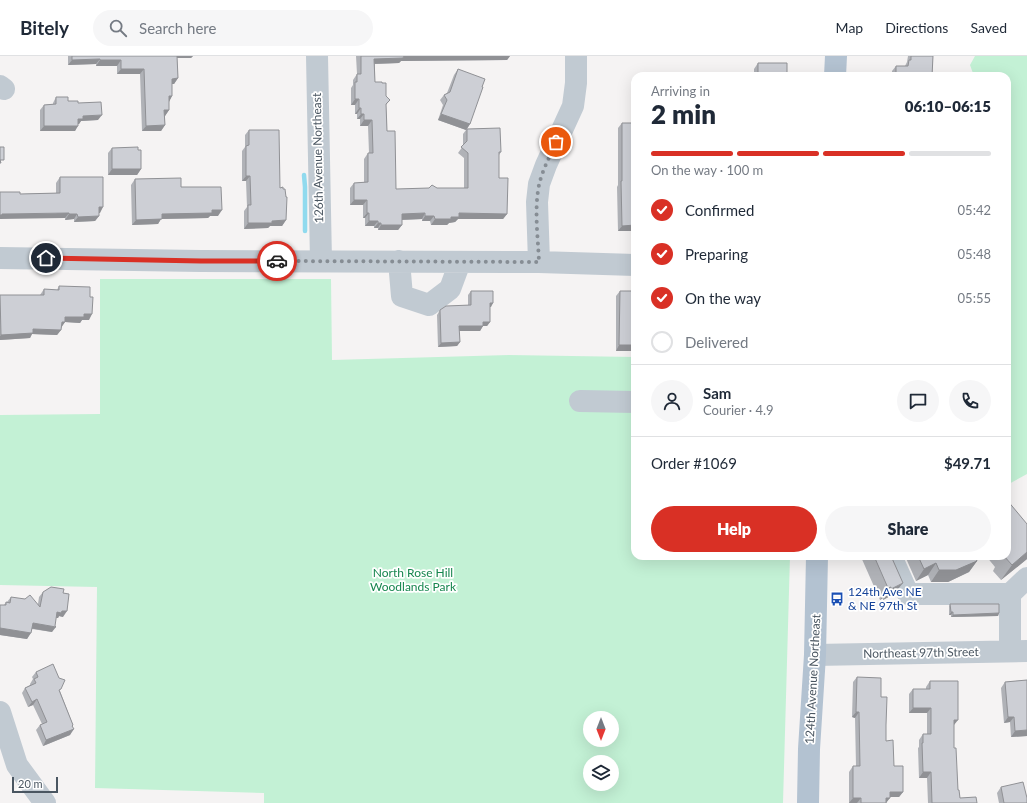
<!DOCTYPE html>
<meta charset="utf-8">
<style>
:root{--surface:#fff;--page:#f6f6f7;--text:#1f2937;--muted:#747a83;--line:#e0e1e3;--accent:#d93025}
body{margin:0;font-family:Lato,sans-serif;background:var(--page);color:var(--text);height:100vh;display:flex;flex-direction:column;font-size:15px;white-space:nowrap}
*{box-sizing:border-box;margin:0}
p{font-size:13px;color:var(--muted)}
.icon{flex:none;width:22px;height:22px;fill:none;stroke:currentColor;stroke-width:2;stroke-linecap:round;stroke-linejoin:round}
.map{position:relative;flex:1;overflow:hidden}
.panel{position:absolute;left:631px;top:16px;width:380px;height:488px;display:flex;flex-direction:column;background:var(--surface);border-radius:12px;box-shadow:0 4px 16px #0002}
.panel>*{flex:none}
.needle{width:26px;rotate:180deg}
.buttons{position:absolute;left:583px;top:655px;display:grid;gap:8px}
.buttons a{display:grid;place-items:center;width:36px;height:36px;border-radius:50%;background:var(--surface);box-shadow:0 4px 16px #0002;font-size:20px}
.scale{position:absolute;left:12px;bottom:10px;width:46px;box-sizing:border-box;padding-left:4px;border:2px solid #4a5661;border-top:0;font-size:11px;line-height:14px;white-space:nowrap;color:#4a5661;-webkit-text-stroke:3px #fff;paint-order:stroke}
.pin{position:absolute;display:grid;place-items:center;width:34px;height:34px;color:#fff;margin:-17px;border:2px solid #fff;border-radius:50%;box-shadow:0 1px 4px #0007}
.courier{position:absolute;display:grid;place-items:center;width:40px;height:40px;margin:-20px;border:3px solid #d93025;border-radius:50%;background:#fff;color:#222;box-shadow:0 1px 5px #0007}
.headline em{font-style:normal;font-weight:800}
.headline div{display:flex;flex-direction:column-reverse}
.headline{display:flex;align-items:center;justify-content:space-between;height:68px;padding:0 20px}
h1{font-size:26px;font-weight:800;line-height:30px}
.bar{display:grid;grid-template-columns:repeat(4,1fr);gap:6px 4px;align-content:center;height:48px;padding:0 20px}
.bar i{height:5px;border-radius:3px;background:var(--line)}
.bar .selected{background:var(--accent)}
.bar p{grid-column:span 4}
.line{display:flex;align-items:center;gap:10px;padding:0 20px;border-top:1px solid var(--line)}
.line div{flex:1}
.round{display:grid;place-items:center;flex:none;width:42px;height:42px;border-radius:21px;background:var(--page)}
ol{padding:0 20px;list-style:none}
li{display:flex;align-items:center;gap:12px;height:44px}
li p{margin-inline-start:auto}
li .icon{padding:4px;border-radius:50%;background:var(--accent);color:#fff;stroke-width:4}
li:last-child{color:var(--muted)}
li i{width:22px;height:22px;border:2px solid var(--line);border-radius:50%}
.action{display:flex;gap:8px;margin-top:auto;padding:8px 20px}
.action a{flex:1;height:46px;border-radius:24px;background:var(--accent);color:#fff;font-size:16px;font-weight:800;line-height:46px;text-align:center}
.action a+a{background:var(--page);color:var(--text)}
header{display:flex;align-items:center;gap:24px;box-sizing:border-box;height:56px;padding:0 20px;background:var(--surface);border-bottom:1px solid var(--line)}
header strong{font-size:19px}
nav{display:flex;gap:22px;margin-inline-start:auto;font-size:14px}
.search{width:280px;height:36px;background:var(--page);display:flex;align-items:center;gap:10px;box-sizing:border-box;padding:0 14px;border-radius:22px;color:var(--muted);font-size:15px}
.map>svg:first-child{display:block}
</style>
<header>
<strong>Bitely</strong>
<div class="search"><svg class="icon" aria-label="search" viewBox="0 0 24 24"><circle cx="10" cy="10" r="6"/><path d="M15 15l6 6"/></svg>Search here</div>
<nav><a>Map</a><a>Directions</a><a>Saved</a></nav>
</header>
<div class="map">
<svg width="1027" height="747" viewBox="0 0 1027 747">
<rect width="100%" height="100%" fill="#f5f3f3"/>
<path fill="#c3f1d5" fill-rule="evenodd" d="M975 0H1027V418L1007 429V20H974L970 9Z
M100 223H331L332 304 509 299 635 301V500H790L783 747H264V737L95 732 97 531 0 529V359L100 358ZM590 662H612V684H590ZM590 706H612V728H590Z"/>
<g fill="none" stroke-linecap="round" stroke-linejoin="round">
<path stroke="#90daee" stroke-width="4.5" d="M304 119 305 131V175"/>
<path stroke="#c1cad2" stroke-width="22" d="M317 0 321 205
M0 30 4 33
M0 202 201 205 539 206 635 209
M399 205 402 240 429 249 450 233 460 206
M539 206 537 146 539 128 546 109 573 50 576 27V0
M580 345 635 346
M891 500 908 538H1010L1027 522
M1010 595V538
M815 599 1027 595
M0 656 17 709 45 747"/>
<path stroke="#b3c2d1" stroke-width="22" d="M835 20 836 0
M808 747 809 693 815 599 817 500"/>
</g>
<path fill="#b0b2b7" d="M68 0H193L191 2H177L178 22 174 28H172V40L169 45V54L165 60V69L161 75H142L140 18H117V10H96V8L68 9Z
M356 0H510L507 4 401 5 399 7 375 8V26L382 27 386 40 390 44 386 49 387 75 396 133 464 132V102L458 97 463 90V78L466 74 438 64 443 49 440 44 444 39 447 37 454 19 458 13 470 68 467 73 501 96 499 99V122L507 158 503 163H458L455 166 449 167 447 169H431L430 165H422V163L402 164V169L398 174H378V172H374V170H365V162H363V149H350V132L354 127 364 126V103L368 97H369L368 70H360V63H357V58H355V49H351V32L353 29V24L357 18Z
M908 0H933L932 20H892V15L896 10H905L907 6Z
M758 7 787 20H754V13Z
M56 41 68 45 78 47 98 64 81 65 79 68H78L75 75H40V54L44 49 53 48V47Z
M622 67 635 175H618L617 131 618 129V72Z
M249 74 280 132 286 164 282 170H270L268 172 244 173V155L247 151 246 125H242V95L245 91V79Z
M112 92 138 94 141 113 137 119H108V97Z
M60 121 100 157H99V160L95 165 74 166V163L65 164V162L20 138 56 137V127Z
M135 123 181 131 218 160H210L208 162 161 163 158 168 132 169 131 129Z
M59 230 89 264H82L80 267 65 266 61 271V274L57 279 32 278 30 282 0 284V239H40L44 233 57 234Z
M471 235 493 247 490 251V266L487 270H483L480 275H459L460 286 457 290 438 291 437 259 440 254 468 249V239Z
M620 235H635V295H616V240Z
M1027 468V503L1001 524 993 515 995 511 986 500H1007Z
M861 500H891L894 538 883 544V542L880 544 861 501Z
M905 500H975L977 505 969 516 948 526H931L928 519 916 525Z
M43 536 63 537V561L59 560 58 562H56L52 576 32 573 27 583 0 579V549H4L6 546H7L11 541 38 548 39 541Z
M950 548 999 557 998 560 951 561V559H949V550Z
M36 616 60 635 73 669 70 679 43 690 36 674 40 669 42 668 33 649 28 651 22 637 25 632 30 629V628L33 623 32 621Z
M857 621 881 641 886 669V685L894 710 903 736 899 741H890L886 747H849V716L853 710H856L855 662 852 661 853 626Z
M1027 624V680L1011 681 1010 666 1004 667 1001 632 1005 626Z
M930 625 954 669V692L958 734 960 742 977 747H928L927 722H919L918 692 919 691V684L923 678H927V657H909V638L913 633H926V631Z
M1001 731 1027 747H999L997 737Z"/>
<path fill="#909195" d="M175 0H193L191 2H173Z
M403 0H510L507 4 401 5 399 7 371 8 374 3Z
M100 3 96 8 68 9 72 4Z
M100 4H121L117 10H96Z
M121 13H144L140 18H117Z
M178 22 174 28H168L172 23Z
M169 40H172L169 46Z
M355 43H359L355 49H351Z
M359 52H361L357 58H355Z
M164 54H169L165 60H161Z
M361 58H364L360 63H357Z
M441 58 470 68 466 74 438 64Z
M102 59 98 64 81 65 79 68H75L78 63 83 60Z
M364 64H372L368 70H360Z
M165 69 161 75H142L146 70Z
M44 70H78L75 75H40Z
M112 113H141L137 119H108Z
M246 120H250L246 125H242Z
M354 144H367L363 149H350Z
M99 151H103L100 157H95Z
M212 154H222L218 160H210L208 162 161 163 158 168 132 169 136 164 162 158Z
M69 157 65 162 0 163V159L2 158Z
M367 157H369L365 162H363Z
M425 157 422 163 398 164 402 158Z
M459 157 507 158 503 163H458L455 166 449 167 447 169H431L435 163Z
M69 158H77L74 163 65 164Z
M99 160 95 165 74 166 78 161Z
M425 160H434L430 165H422Z
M286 164 282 170H270L268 172 244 173 248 167 272 165Z
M369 165H378L374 170H365Z
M378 167H381L378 172H374Z
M381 169H402L398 174H378Z
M635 169V175H618L622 170Z
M490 247H493L491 251H487Z
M84 258H92L89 264H82L80 267 65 266 61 272V266L65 261Z
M483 266H490L487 270H480Z
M459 270H483L480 275H456Z
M33 273 61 274 57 279 32 278 30 282 0 284V280L1 279Z
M460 286 457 290 438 291 441 287Z
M619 289H635V295H616Z
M1027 496V503L1001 524 1012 509Z
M977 505 969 516 948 526H931L939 514Z
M936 507 928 519 916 525 924 513Z
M903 527 894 538 883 544 891 533Z
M891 531 883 542 880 544 888 532Z
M62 555H67L63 561 59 560 58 562H53L57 556Z
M951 556H953L951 559H949Z
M999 557 998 560 951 561 953 559Z
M33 567 56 571 52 576 29 572Z
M0 572 31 577 27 583 0 579Z
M37 643 33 649 28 651 32 646Z
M913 652H931L927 657H909Z
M856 656H859L855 662 852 661Z
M1008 661H1014L1010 666 1004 667Z
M954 664H958L954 669H950Z
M74 673 70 679 43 690 46 684Z
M1027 674V680L1011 681 1015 675Z
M923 716H931L927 722H919Z
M890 736H903L899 741H886Z
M853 742H861L857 747H849Z
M886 742H890L886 747H882Z"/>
<path fill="#cdcfd5" stroke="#909195" d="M72 0H177L178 22 172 23V40H169V54H164L165 69 146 70 144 13H121V4H100V3L72 4Z
M361 0H404L403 2 374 3 375 26H382V27H386V40L390 44 386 48 387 75H395L396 133 429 132 432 129 437 132H468V97L461 91 467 85V73L500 72 501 96H499V122H508L507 158 459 157V161H451V163H435L434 160H425V157L402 158V169H381V167H378V165H369V157H367V144H354V127L368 126V97H373L372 64H364V58H361V52H359V43H355V26H357V18H361Z
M911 0H933L932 20H896V10H908L909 4H911Z
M758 7H787V20H758Z
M458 13 485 23 482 31H483L470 68 441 58 447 44 444 39 450 36Z
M56 41H68V45H78V47L101 46 102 59 83 60V63H78V70H44V49L56 48Z
M622 67H635V169L622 170 621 125H622Z
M249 74H279L280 132 283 131V133H285L286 141H287L286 164 272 165V167H248V149H251L250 120H246V90L249 89Z
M0 91H4V104H0L1 107H0Z
M138 91V94H141V113H112V92Z
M60 121H103V151H99V160L78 161 77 158H69V157L2 158V159H0V136H20V138L60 137Z
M181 122V131H221L222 154H212V157L162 158V163L136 164 135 123Z
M59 230 90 231V241H93L92 258H84V261H65V266H62L61 274 33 273V277L1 279 0 239H44V233L59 234Z
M471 235H493V247H490V266H483V270H459L460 286 441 287 440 254 446 250 471 249Z
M620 235H635V289H619Z
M1007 444 1027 468V496L1012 509 1004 500H1007Z
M874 500H891L903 527 891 533V531L888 532Z
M918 500H975L977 505 956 514H939L936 507 924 513Z
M51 531 64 533 63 537 69 538 67 555H62L61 557 57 556 55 570 56 571 33 567 31 577 0 572V549H6V546L10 547 11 541 25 543 30 539 40 551 43 536Z
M950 548H999V557L953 559V556H951Z
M53 608 59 622 65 624 61 633 59 634 73 669 72 670 74 673 46 684 40 669 47 666 37 643 32 646 25 632 36 627 34 623 38 621 36 616Z
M857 621 881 622V641H887L886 669V685L893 684 894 710H903V736H890V742H886V747H861V742H853V710H860L859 656H856Z
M1027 624V674L1015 675 1014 661H1008L1005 626Z
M930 625H958V664H954V692H956L958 734H959L960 742 976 741 977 747H932L931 716H923L922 687H923V678H931V652H913V633H930Z
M1023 726 1027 742V747H1004L1001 731Z"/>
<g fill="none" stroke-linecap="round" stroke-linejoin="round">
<path stroke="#868d94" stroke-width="4" stroke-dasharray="0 7.2" d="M277 205 539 206C538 181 534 154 539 129 542 115 550 100 556 86"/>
<path stroke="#d93025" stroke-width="5" d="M46 202 201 205H277"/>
</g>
<defs>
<g id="bus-bare" transform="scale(1.08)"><path d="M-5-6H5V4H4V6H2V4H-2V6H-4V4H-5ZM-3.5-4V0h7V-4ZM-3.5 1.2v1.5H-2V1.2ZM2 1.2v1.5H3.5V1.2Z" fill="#1a4fb4" stroke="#fff" stroke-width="2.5" paint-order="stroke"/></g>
</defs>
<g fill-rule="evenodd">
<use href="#bus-bare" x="837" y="543"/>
</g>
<g text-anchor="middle" stroke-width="3.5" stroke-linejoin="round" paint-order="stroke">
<g font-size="12" fill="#4a5661" stroke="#fff">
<text transform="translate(318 102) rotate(-91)" y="4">126th Avenue Northeast</text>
<text transform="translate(921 597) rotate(-1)" y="4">Northeast 97th Street</text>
<text transform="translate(813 623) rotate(-87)" y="4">124th Avenue Northeast</text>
</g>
<g font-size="12" fill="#17864f" stroke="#fff">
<text x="413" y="521">North Rose Hill<tspan x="413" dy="14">Woodlands Park</tspan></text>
</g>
<g font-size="12" fill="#164399" stroke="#fff" text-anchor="start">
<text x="848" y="540">124th Ave NE<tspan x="848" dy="14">&amp; NE 97th St</tspan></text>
</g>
</g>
</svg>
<div class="buttons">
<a><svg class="needle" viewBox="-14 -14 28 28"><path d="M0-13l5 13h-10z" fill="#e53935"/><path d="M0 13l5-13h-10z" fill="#747a83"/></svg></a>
<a><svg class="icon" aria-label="layers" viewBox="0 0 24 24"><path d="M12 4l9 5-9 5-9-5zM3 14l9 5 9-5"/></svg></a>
</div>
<div class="scale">20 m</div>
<div class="pin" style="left:556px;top:86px;background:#ea580c"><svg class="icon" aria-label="bag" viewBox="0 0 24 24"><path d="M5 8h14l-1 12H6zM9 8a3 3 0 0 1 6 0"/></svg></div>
<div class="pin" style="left:46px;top:202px;background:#1f2937"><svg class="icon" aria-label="home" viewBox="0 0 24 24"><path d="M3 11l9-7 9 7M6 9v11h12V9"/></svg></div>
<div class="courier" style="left:277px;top:205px"><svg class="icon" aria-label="car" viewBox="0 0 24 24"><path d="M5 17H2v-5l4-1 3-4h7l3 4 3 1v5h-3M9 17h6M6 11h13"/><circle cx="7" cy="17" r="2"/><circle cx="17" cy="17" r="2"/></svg></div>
<section class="panel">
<div class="headline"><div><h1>2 min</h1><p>Arriving in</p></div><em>06:10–06:15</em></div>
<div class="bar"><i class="selected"></i><i class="selected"></i><i class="selected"></i><i></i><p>On the way · 100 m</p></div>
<ol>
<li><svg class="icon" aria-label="check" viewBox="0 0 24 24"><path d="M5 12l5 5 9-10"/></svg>Confirmed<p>05:42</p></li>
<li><svg class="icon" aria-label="check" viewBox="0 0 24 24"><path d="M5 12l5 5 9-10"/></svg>Preparing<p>05:48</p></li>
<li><svg class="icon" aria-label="check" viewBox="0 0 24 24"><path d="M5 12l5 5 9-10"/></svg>On the way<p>05:55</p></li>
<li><i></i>Delivered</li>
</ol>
<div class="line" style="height:72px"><a class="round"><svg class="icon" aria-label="person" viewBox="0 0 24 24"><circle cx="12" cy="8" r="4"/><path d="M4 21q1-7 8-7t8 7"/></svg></a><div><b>Sam</b><p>Courier · 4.9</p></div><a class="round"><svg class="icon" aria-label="chat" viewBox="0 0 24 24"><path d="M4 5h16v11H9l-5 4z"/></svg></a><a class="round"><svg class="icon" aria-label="phone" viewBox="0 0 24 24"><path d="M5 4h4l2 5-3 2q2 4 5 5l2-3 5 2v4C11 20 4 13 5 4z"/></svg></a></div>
<div class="line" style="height:52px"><div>Order #1069</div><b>$49.71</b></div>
<div class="action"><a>Help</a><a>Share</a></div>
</section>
</div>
